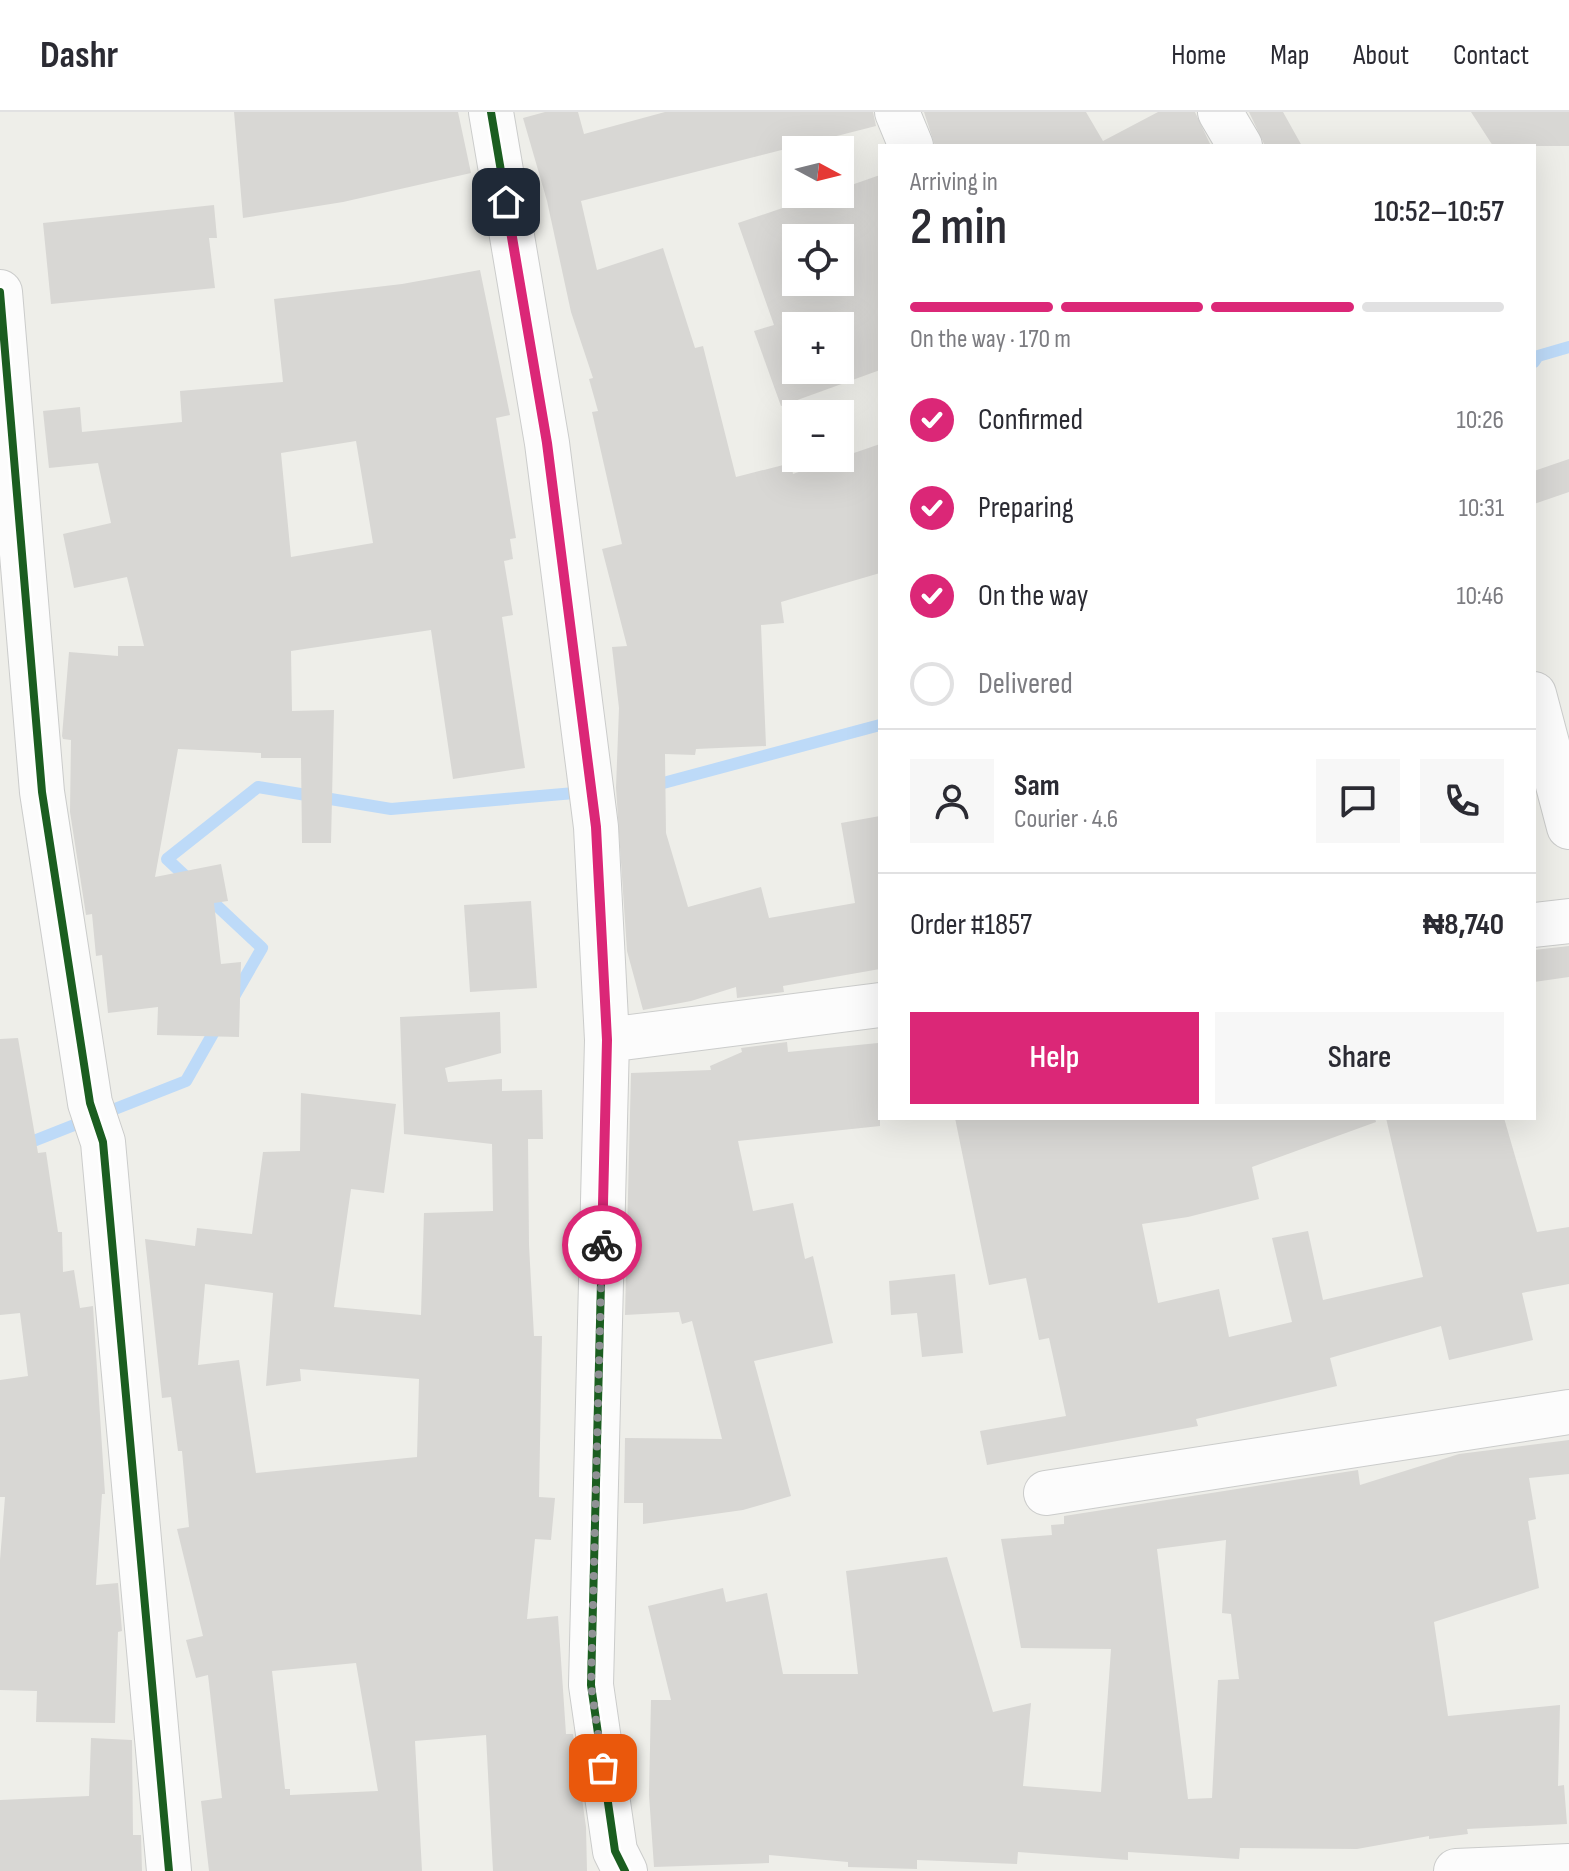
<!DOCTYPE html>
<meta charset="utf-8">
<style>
:root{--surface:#fff;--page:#f7f7f7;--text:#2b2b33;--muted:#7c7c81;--line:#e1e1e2;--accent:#db2777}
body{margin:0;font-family:"Sofia Sans Condensed",sans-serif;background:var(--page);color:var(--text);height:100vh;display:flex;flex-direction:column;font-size:30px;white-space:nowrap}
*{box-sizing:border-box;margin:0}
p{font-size:26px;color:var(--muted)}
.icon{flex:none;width:44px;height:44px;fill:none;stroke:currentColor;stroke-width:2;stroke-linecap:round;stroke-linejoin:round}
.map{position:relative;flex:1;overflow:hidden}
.side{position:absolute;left:878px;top:32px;width:658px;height:976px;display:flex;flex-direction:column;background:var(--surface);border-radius:0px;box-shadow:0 8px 32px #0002}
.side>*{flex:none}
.needle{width:52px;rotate:97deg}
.tools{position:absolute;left:782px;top:24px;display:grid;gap:16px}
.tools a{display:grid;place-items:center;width:72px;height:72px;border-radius:0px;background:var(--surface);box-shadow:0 8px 32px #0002;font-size:40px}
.pin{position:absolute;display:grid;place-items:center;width:68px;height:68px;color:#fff;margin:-34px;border-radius:16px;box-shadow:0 4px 12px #0006}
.courier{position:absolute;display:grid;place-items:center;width:80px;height:80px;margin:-40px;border:6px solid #db2777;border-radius:50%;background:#fff;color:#222;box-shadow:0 2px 10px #0007}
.overview em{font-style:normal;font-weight:600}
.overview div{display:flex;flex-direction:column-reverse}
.overview{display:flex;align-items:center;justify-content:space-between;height:136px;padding:0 32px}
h1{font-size:52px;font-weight:600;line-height:60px}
.bar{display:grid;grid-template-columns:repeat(4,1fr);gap:12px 8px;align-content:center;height:96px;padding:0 32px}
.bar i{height:10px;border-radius:6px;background:var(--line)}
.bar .selected{background:var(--accent)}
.bar p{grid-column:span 4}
.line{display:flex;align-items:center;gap:20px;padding:0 32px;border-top:2px solid var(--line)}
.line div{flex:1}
.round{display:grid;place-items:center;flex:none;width:84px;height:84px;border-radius:0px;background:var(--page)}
ol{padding:0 32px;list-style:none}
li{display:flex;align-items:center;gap:24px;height:88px}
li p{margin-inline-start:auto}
li .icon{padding:8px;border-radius:50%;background:var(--accent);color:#fff;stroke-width:4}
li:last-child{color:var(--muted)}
li i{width:44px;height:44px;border:4px solid var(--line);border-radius:50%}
.primary-button{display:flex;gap:16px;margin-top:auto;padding:16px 32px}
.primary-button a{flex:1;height:92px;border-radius:0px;background:var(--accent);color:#fff;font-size:32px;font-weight:600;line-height:92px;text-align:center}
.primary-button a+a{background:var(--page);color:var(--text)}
header{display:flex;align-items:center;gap:48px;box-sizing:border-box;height:112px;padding:0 40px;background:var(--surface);border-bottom:2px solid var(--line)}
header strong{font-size:38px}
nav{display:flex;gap:44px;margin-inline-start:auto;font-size:28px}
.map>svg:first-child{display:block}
</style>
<header>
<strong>Dashr</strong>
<nav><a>Home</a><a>Map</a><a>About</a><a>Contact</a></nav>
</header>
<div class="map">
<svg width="1569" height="1759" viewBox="0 0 1569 1759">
<rect width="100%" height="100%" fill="#eeeee9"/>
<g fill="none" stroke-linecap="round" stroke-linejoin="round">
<path stroke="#bddaf8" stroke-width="12" d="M1534 250 1538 244 1569 235
M652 674 880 613
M232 888 262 836 167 747 258 675 391 697 586 680
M0 1035 26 1032 186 969 219 911"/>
</g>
<path fill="#d8d7d4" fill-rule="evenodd" d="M234 0H458L471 61 343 90 243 106Z
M545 0H578L584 22 665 0H873L876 14 581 89 597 158 663 136 695 236 703 234 736 365 791 351 793 362 880 332V461L781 490 784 511 761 513 766 634 696 637 695 643 665 642 666 721 688 795 761 775 769 806 855 791 841 711 880 704V857L783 874 784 880 737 886 736 875 691 889 643 898 627 839 616 676 619 596 612 535 627 534 602 437 622 432 592 300 598 299 589 267 593 266 571 200 547 89 523 6Z
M924 0H1086L1103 29 1158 0H1195L1211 34H935Z
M1249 0H1283L1302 34H1265Z
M1471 0H1569V34H1493Z
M880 63V258L781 294 754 219 774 213 738 111 824 82H840V77ZM796 126H840V170H796ZM796 214H840V258H796Z
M214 93 217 126H209L215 176 51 192 43 111Z
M480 158 510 303 496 306 516 426 510 427 513 447 504 449 513 503 502 505 525 656 453 667 431 518 291 539 292 599 334 598 331 731H302L301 646H261V641L178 637 155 765 221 752 228 789 214 791 221 852 241 850 239 925 157 923 158 895 108 901 102 843 96 844 92 802 86 803 70 700 71 628 63 627 62 624 69 540 118 544V534H144L127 465 74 476 63 422 111 411 98 351 49 356 43 299 80 295 82 320 182 310 180 279 283 270 274 187 402 172ZM356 329 373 431 291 445 281 341Z
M1569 347V380L1534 392V359Z
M531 789 537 876 470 880 464 793Z
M1569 834V865L1534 870V838Z
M500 900 501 941 445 956 448 970 502 967V979L542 978 543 1027H528L529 1133 534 1224H542L539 1385 555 1386 551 1428 535 1427 527 1507 558 1504 566 1622H573L586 1715 587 1759H493L486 1623 415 1629 422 1759H209L201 1689 222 1686 208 1563 196 1566 186 1528 203 1524 177 1417 189 1415 182 1339H178L171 1285 162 1286 145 1127 195 1134 197 1116 252 1122 263 1040 300 1039 301 981 396 992 384 1081 351 1077 334 1195 421 1203 424 1101 493 1099 492 1032 404 1022 400 905ZM205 1172 273 1181 266 1274 301 1269 300 1257 419 1267 417 1345 256 1361 239 1248 198 1253ZM356 1551 378 1679 290 1683V1677H285L272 1559Z
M18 926 38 1041 46 1040 58 1120H62L63 1160 74 1158 80 1196 93 1194 105 1382H102L96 1473 118 1471 122 1519 118 1520 115 1611 36 1610 37 1579 0 1578V1448L5 1385H0V1268L28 1264 20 1201 0 1203V927Z
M787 930 788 940 878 931 880 952V1014L738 1029 753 1099 793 1091 805 1147 813 1144 833 1231 754 1249 791 1384 743 1398 643 1412V1391H624L625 1326 722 1327 692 1209 682 1212 679 1200 625 1203 631 961 711 958 710 954 742 940 741 936Z
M955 1006H1375L1376 1010 1252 1055 1259 1087 1188 1105 1142 1112 1158 1191 1219 1177 1229 1225 1292 1210 1272 1126 1308 1119 1323 1188 1423 1165 1386 1006H1504L1537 1120 1569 1115V1172L1522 1181 1533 1228 1449 1248 1441 1214 1330 1246 1337 1274 1196 1307 1198 1314 987 1353 980 1319 1066 1304 1049 1226 1039 1228 1026 1166 989 1173Z
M955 1162 963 1241 922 1245 917 1201 891 1203 889 1169Z
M1569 1328V1362L1529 1366 1536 1407 1528 1409 1539 1476 1434 1510 1448 1604 1560 1593 1558 1674 1564 1673 1567 1712 1467 1717 1468 1722 1429 1727V1724L1357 1737 1240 1736 1239 1747 1128 1740V1748L1018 1740 1017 1752 917 1748V1757L848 1755V1750L769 1743V1751L654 1755 649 1683 651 1588H671L648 1494 723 1476 726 1490 767 1481 783 1562H858L846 1459 947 1445 993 1600 1031 1591 1023 1674 1101 1680 1111 1537 1021 1536 1001 1427 1052 1423 1051 1413 1064 1412V1404L1358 1358 1360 1373 1459 1342ZM1226 1428 1222 1501 1231 1502 1239 1567 1218 1568 1212 1686 1188 1687 1157 1437Z
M91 1626 132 1628 133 1723H141L142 1759H0V1688L89 1684Z"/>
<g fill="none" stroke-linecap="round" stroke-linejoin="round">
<g stroke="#cbcccb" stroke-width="46">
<path id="minor" d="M491 0 547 331 596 715 607 928 591 1573 615 1739 625 1759
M897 0 911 34
M1220 0 1240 34
M0 180 42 680 90 991 103 1030 169 1759
M1534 582 1569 715
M1534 813 1569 809
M607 928 880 893
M1046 1381 1569 1300
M1456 1759 1569 1754"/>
</g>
<use href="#minor" stroke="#fcfcfc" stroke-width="44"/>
<g stroke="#fff" stroke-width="13">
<path id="cycleway" d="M491 0 547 331 596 715 607 928 591 1573 615 1739 625 1759
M0 180 42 680 90 991 103 1030 169 1759"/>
</g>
<use href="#cycleway" stroke="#1b5e20" stroke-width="8"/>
</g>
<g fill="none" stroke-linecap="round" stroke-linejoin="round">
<path stroke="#909295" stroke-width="8" stroke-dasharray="0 14.4" d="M602 1133 591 1573 603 1656"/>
<path stroke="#db2777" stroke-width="10" d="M506 90 547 331 596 715 607 928 602 1133"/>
</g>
</svg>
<div class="tools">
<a><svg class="needle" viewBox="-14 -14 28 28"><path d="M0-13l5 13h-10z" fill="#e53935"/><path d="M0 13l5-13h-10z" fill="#7c7c81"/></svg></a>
<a><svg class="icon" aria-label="locate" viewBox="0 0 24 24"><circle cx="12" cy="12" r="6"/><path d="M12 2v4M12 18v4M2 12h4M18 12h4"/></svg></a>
<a>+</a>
<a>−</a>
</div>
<div class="pin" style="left:603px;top:1656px;background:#ea580c"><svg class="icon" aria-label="bag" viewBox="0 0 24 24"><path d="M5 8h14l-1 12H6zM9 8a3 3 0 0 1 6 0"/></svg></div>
<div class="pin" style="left:506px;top:90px;background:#1f2937"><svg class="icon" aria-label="home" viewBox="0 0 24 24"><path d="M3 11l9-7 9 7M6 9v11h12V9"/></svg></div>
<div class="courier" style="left:602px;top:1133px"><svg class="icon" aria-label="bike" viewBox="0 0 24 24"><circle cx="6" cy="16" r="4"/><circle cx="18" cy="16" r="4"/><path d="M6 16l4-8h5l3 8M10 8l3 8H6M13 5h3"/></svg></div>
<section class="side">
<div class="overview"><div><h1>2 min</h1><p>Arriving in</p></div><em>10:52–10:57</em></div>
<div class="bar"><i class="selected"></i><i class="selected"></i><i class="selected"></i><i></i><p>On the way · 170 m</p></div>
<ol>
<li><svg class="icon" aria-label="check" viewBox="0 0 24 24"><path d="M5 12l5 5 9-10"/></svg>Confirmed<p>10:26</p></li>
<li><svg class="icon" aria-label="check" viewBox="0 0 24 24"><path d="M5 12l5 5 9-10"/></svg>Preparing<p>10:31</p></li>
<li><svg class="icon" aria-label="check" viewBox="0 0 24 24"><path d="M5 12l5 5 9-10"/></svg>On the way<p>10:46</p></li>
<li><i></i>Delivered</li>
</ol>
<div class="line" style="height:144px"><a class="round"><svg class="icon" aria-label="person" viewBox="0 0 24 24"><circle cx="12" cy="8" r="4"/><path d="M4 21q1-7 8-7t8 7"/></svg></a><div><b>Sam</b><p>Courier · 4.6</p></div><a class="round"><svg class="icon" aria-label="chat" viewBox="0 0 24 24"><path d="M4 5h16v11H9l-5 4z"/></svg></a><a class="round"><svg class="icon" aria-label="phone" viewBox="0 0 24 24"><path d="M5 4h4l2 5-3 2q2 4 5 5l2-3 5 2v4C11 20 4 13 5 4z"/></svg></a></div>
<div class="line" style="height:104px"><div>Order #1857</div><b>₦8,740</b></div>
<div class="primary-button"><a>Help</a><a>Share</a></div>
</section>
</div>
